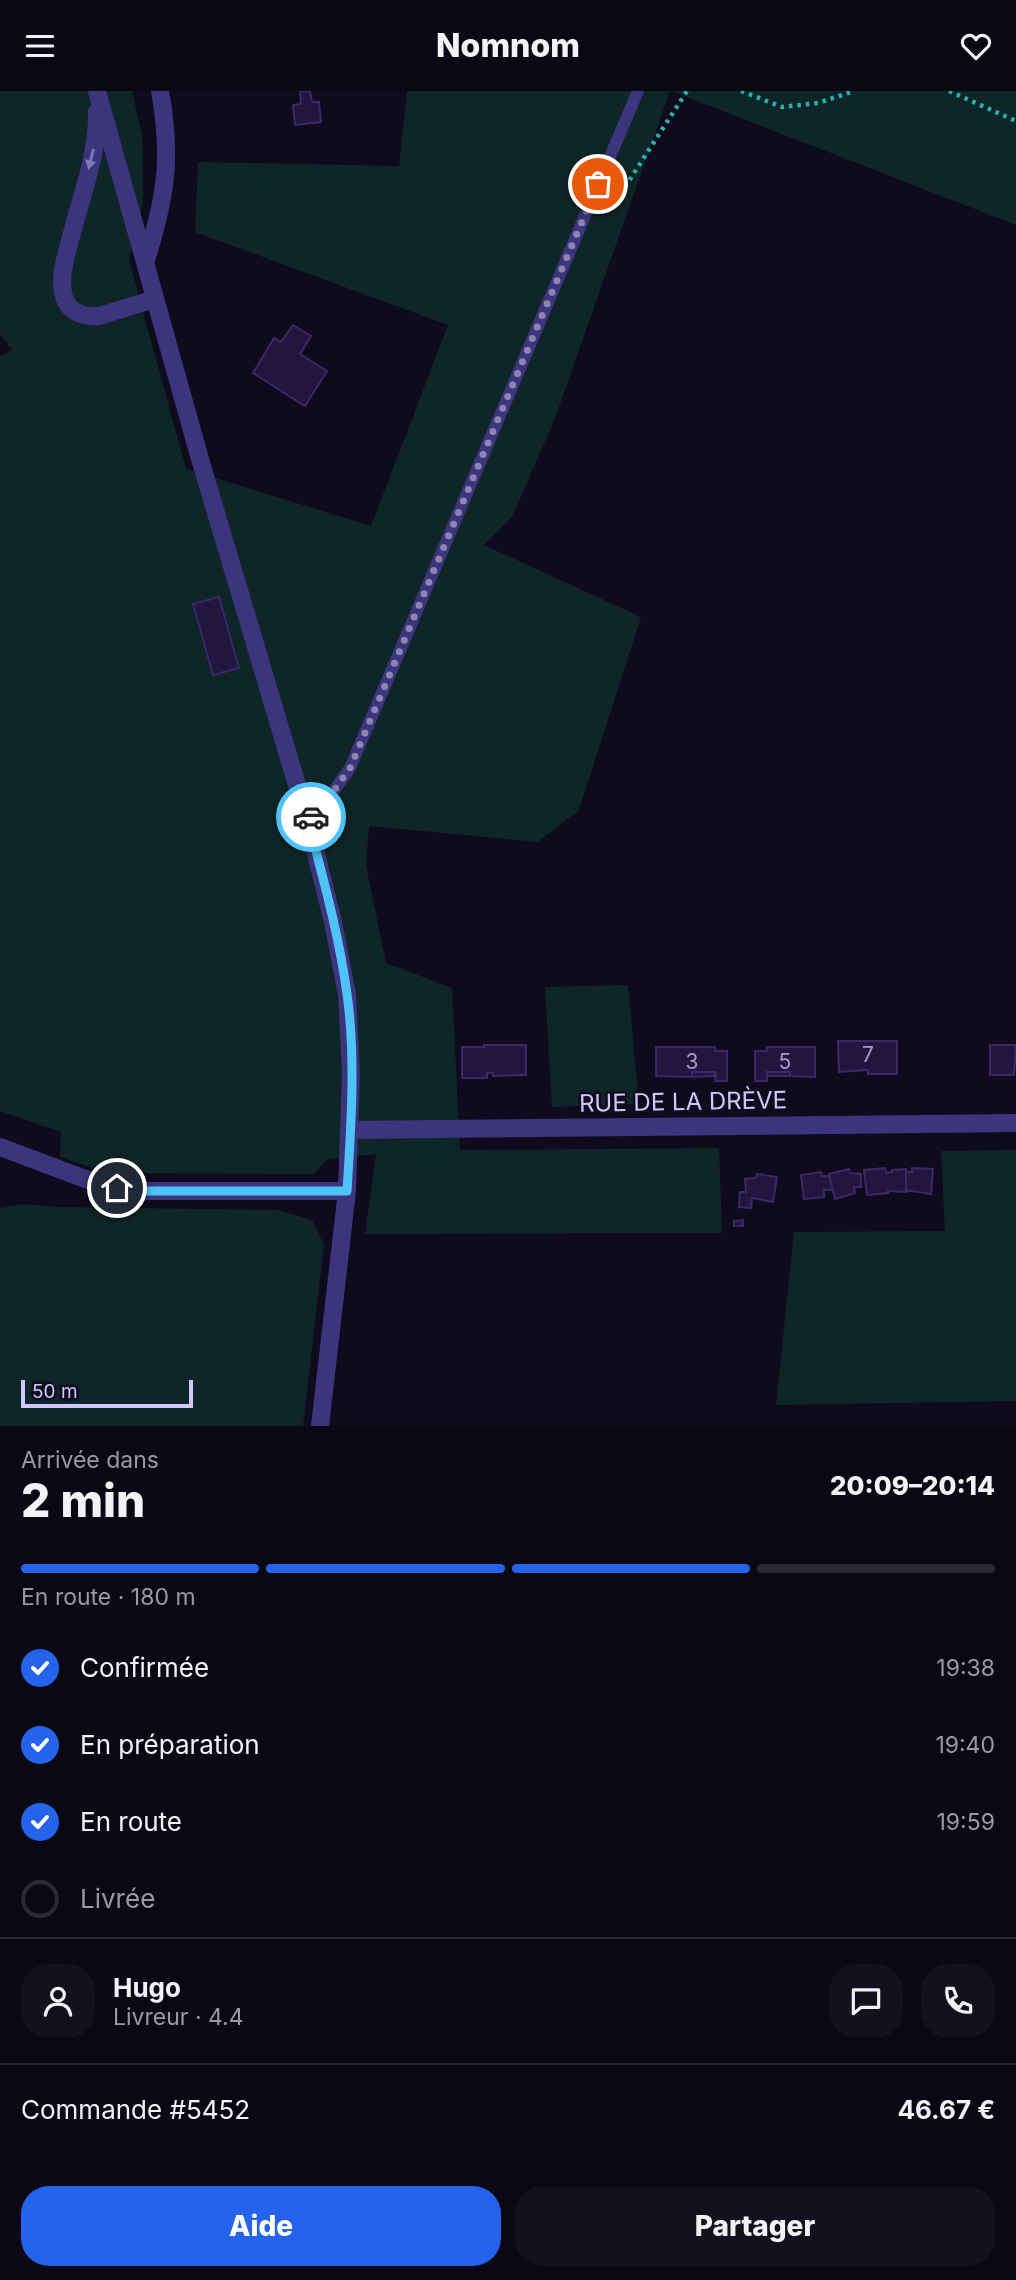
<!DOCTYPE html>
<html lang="fr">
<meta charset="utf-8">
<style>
:root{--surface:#0b0816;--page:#14111f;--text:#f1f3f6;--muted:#9a9aa1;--line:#2b2935;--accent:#2563eb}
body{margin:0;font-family:Inter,sans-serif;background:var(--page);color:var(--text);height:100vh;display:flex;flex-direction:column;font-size:26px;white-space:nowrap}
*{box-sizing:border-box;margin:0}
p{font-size:23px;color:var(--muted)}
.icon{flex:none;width:38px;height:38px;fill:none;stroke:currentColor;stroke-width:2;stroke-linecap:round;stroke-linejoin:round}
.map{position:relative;height:1335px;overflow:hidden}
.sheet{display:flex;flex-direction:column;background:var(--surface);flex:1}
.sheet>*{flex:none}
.scale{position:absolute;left:21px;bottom:18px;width:172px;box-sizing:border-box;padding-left:7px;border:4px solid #d1c7ff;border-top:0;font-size:19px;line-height:24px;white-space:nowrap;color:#d1c7ff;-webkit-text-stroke:5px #0f0b1d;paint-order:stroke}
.pin{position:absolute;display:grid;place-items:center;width:60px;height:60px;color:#fff;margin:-30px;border:4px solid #fff;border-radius:50%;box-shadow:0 2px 7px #0007}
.courier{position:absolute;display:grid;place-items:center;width:70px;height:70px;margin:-35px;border:5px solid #4fc3f7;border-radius:50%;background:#fff;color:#222;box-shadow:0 2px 9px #0007}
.summary em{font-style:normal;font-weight:800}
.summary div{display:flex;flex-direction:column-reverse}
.summary{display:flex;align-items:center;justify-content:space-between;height:119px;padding:0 21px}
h1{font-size:46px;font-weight:800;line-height:52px}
.bar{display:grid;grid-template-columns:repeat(4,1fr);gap:10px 7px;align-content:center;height:84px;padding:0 21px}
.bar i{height:9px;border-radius:5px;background:var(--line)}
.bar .current{background:var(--accent)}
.bar p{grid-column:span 4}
.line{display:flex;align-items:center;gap:18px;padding:0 21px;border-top:2px solid var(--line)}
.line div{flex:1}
.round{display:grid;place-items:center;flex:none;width:74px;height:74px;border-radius:28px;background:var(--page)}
ol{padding:0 21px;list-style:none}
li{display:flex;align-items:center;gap:21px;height:77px}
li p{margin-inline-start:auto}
li .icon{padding:7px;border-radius:50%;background:var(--accent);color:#fff;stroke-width:4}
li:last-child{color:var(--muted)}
li i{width:38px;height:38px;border:4px solid var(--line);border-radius:50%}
.button{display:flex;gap:14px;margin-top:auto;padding:14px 21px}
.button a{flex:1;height:80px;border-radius:28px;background:var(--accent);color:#fff;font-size:28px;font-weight:800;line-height:80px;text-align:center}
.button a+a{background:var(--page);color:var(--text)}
header{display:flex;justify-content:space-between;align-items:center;height:91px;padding:0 21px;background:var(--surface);font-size:32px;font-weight:800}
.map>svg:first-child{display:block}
</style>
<header><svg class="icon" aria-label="menu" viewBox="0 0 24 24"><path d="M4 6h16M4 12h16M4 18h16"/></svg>Nomnom<svg class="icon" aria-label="heart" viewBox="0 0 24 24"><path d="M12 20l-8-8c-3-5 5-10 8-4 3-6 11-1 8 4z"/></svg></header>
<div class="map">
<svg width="1016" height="1335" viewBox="0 0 1016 1335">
<rect width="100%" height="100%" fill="#0f0b1d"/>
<path fill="#0e2627" d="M0 0H132L142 45 143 111 129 169 186 378 371 435 448 234 195 141 198 71 399 75 407 0H670L554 330 512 426 484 454 641 526 579 719 538 751 369 735 366 775 386 872 452 897 460 1059 719 1057 722 1142 365 1143 376 1063 328 1068 314 1083 108 1082 60 1066 61 1041 0 1020V265L12 259 0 243Z
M671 0H1016V134Z
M628 894 639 1013 552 1016 545 896Z
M1016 1059V1310L776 1314 794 1141 945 1140 941 1060Z
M24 1113 57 1116 279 1119 312 1129 324 1154 303 1335H0V1117Z"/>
<path fill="#21173e" stroke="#39296a" stroke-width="2" d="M300 0H310L312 11H319L321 31 295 34 293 14 301 13Z
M293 234 311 245 300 263 327 280 305 315 253 282 274 247 281 251Z
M219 506 239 577 213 584 193 513Z
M838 950H897V983H868V979L839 981Z
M484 954H526V984L493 985V982H487V987H462V956H484Z
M990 954H1016L1014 984H990Z
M656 956H715V960H727V990H715V981H692V986L656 985Z
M767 956H815V986L790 985V981H767V990H755V960H767Z
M692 981H715L716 985 692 986Z
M767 981H790V985H767Z
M885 1077 886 1082 892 1081V1079L906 1078V1101L888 1100V1102L867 1104 864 1079Z
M912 1077 933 1078 931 1103 906 1099V1081H912Z
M849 1078 850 1082 861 1083V1096H854L855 1102 835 1108 829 1083Z
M821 1081 822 1085H829L833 1099H824V1106L804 1108 801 1084Z
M757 1083 777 1086 773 1111 752 1107 751 1117 739 1116 740 1101H746L745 1088 756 1087Z
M743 1129V1135H734V1130Z"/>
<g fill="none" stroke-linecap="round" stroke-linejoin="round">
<path stroke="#2bafaf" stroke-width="4.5" stroke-dasharray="3.5 5" stroke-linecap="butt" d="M741 0 782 16 818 12 854 0
M949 0 1016 30
M609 116 625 96 687 0"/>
<path stroke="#3c357d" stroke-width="12" d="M308 731 333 701 350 677 638 0"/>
<path stroke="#3c357d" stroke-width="18" d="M97 0 200 368 308 731 333 831 347 903 351 982 347 1100 320 1335
M97 21C98 62 82 103 72 142 67 162 58 186 64 206 69 222 84 226 99 225L155 208
M146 169C166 105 172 67 160 0
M350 1039 1016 1032
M0 1056 96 1092 135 1100H347"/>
</g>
<defs><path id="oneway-solid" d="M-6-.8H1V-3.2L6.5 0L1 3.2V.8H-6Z" transform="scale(1.75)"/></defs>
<use fill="#7f77b8" href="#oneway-solid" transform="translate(91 68) rotate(104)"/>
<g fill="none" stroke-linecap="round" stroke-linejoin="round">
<path stroke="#8d85b0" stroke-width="7" stroke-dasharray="0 12.6" d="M311 726 333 701 350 677 598 93"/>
<path stroke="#4fc3f7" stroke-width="9" d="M117 1097 135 1100H347C351 1037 356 966 347 903 339 844 323 787 308 730L311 726"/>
</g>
<g text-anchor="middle" stroke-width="5" stroke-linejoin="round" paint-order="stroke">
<g font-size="21" fill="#a59bcf">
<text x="868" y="971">7</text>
<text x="692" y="978">3</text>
<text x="785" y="978">5</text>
</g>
<g font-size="24" fill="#d1c7ff" stroke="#0f0b1d">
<text transform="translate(683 1011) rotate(-1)" y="8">RUE DE LA DRÈVE</text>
</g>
</g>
</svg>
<div class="scale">50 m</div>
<div class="pin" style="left:598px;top:93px;background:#ea580c"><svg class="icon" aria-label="bag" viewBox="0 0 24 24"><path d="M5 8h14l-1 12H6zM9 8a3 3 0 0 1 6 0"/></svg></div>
<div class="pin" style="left:117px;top:1097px;background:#1f2937"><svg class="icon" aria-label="home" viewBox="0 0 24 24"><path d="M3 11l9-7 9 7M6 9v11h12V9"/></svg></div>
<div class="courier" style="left:311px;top:726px"><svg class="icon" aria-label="car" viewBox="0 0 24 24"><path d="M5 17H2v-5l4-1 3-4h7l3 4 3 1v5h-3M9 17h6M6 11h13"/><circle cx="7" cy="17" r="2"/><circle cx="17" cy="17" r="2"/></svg></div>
</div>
<section class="sheet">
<div class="summary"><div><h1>2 min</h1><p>Arrivée dans</p></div><em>20:09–20:14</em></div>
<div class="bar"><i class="current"></i><i class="current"></i><i class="current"></i><i></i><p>En route · 180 m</p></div>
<ol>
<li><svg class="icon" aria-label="check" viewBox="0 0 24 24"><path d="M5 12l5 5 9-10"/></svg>Confirmée<p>19:38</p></li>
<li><svg class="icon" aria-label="check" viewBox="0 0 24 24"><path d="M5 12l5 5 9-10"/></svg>En préparation<p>19:40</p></li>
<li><svg class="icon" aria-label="check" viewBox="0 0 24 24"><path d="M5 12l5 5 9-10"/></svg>En route<p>19:59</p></li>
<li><i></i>Livrée</li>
</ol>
<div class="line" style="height:126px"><a class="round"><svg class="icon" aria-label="person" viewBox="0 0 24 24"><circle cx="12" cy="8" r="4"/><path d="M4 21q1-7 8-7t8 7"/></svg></a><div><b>Hugo</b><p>Livreur · 4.4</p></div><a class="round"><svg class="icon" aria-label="chat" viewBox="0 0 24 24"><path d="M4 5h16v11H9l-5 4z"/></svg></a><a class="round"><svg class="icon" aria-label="phone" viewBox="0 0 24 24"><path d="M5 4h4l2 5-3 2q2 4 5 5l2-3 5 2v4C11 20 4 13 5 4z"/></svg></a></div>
<div class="line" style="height:91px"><div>Commande #5452</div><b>46.67 €</b></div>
<div class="button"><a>Aide</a><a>Partager</a></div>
</section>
